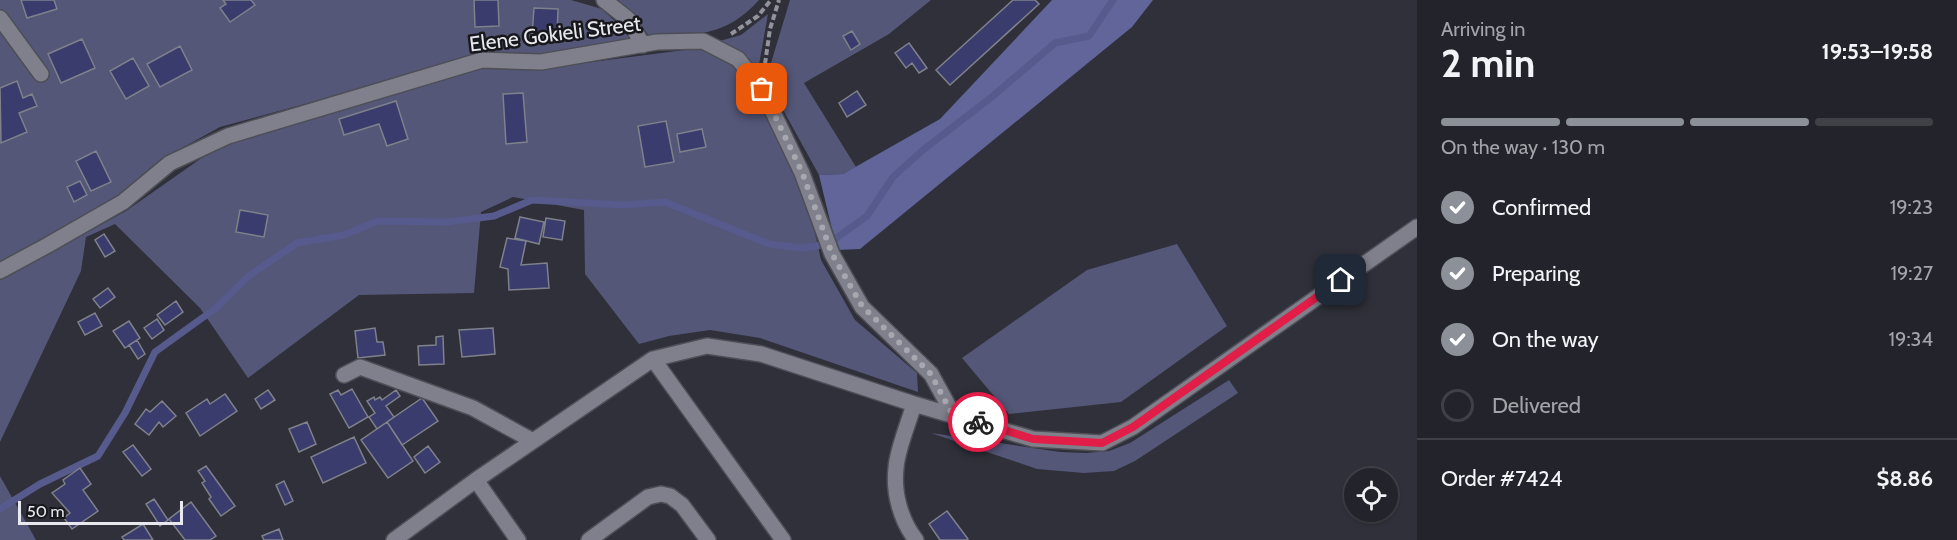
<!DOCTYPE html>
<meta charset="utf-8">
<style>
:root{--surface:#23242b;--page:#2f3037;--text:#f1f3f6;--muted:#a3a4a9;--line:#404147;--accent:#8c9099}
body{margin:0;font-family:Cabin,sans-serif;background:var(--page);color:var(--text);height:100vh;display:flex;flex-direction:column;font-size:22px;white-space:nowrap}
*{box-sizing:border-box;margin:0}
p{font-size:20px;color:var(--muted)}
.icon{flex:none;width:33px;height:33px;fill:none;stroke:currentColor;stroke-width:2;stroke-linecap:round;stroke-linejoin:round}
.map{position:relative;flex:1;overflow:hidden}
.details{display:flex;flex-direction:column;background:var(--surface);width:540px}
.details>*{flex:none}
.tools{position:absolute;left:1344px;top:468px;display:grid;gap:12px}
.tools a{display:grid;place-items:center;width:54px;height:54px;border-radius:50%;background:var(--surface);box-shadow:0 2px 4px #0004,0 0 0 2px var(--line);font-size:30px}
.scale{position:absolute;left:18px;bottom:15px;width:165px;box-sizing:border-box;padding-left:6px;border:3px solid #e8e9ef;border-top:0;font-size:16px;line-height:21px;white-space:nowrap;color:#e8e9ef;-webkit-text-stroke:4px #18181c;paint-order:stroke}
.pin{position:absolute;display:grid;place-items:center;width:51px;height:51px;color:#fff;margin:-26px;border-radius:12px;box-shadow:0 3px 9px #0006}
.courier{position:absolute;display:grid;place-items:center;width:60px;height:60px;margin:-30px;border:4px solid #e11d48;border-radius:50%;background:#fff;color:#222;box-shadow:0 2px 8px #0007}
.summary em{font-style:normal;font-weight:800}
.summary div{display:flex;flex-direction:column-reverse}
.summary{display:flex;align-items:center;justify-content:space-between;height:102px;padding:0 24px}
h1{font-size:39px;font-weight:800;line-height:45px}
.bar{display:grid;grid-template-columns:repeat(4,1fr);gap:9px 6px;align-content:center;height:72px;padding:0 24px}
.bar i{height:8px;border-radius:4px;background:var(--line)}
.bar .selected{background:var(--accent)}
.bar p{grid-column:span 4}
.line{display:flex;align-items:center;gap:15px;padding:0 24px;border-top:2px solid var(--line)}
.line div{flex:1}
ol{padding:0 24px;list-style:none}
li{display:flex;align-items:center;gap:18px;height:66px}
li p{margin-inline-start:auto}
li .icon{padding:6px;border-radius:50%;background:var(--accent);color:#fff;stroke-width:4}
li:last-child{color:var(--muted)}
li i{width:33px;height:33px;border:3px solid var(--line);border-radius:50%}
main{display:flex;flex:1;min-height:0}
.map>svg:first-child{display:block}
</style>
<main>
<div class="map">
<svg width="1417" height="540" viewBox="0 0 1417 540">
<rect width="100%" height="100%" fill="#2f3039"/>
<path fill="#545778" d="M0 0H571L602 9 620 26 631 40 532 55 484 51 419 73 220 127 160 160 110 202 0 263Z
M616 0H759C724 38 698 34 649 36L634 16Z
M790 0H931L889 34 804 83 856 167 843 174 819 175 777 99 771 63Z
M768 14 757 76 716 42 741 35Z
M700 48 732 65 756 93 776 130 806 193 821 260 855 320 917 373 918 392 760 338 710 330 669 336 639 344 585 274 584 210 513 197 481 212 474 293 359 295 248 378 200 308 115 224 86 237 81 271 0 442V280L126 211 223 143 484 67 530 70Z
M1177 244 1227 326 1121 402 1009 414 962 358 1087 270Z
M1229 380 1238 393 1135 461 1114 471 1084 473 1037 469 931 433 1060 452 1086 453 1109 451 1130 443Z
M0 476 36 540H0Z"/>
<path fill="#616599" d="M1052 0H1153L1132 27 860 249 837 250 819 175 843 174 940 119Z"/>
<g fill="none" stroke-linecap="round" stroke-linejoin="round">
<path stroke="#575a8d" stroke-width="7" d="M0 509 40 484 98 456 125 413 155 352 216 308 249 276 297 243 344 235 378 221 447 222 494 216 532 200 624 205 665 202 769 244 803 248 828 244 867 216 893 177 923 150 993 96 1055 43 1089 36 1113 0"/>
</g>
<path fill="#3a3c6d" stroke="#7f818b" stroke-width="1.5" d="M21 0H54L57 9 27 18Z
M223 0H251L255 5 230 22 220 8 226 4Z
M474 0H498L499 26 475 27Z
M1013 0H1035L1039 4 950 85 936 70Z
M534 8 558 9 557 37 532 35Z
M852 31 860 44 851 50 843 36Z
M82 39 95 68 61 83 48 54Z
M909 43 927 68 919 73 912 63 906 68 895 53Z
M180 46 192 70 160 87 147 64Z
M133 58 149 86 126 99 110 71Z
M17 81 23 98 32 94 37 106 19 113 27 132 1 143 0 88Z
M857 91 866 105 847 117 839 103Z
M523 93 527 142 506 144 503 94Z
M396 101 408 139 387 146 379 124 344 135 339 119Z
M666 121 674 162 645 167 638 126Z
M702 129 706 147 680 152 677 134Z
M96 151 111 182 91 191 76 161Z
M80 181 87 195 74 202 67 187Z
M240 210 268 215 264 237 236 232Z
M520 217 544 222 539 244 515 238Z
M546 218 565 221 562 240 543 237Z
M104 234 115 251 105 257 95 240Z
M507 238 526 241 521 265 547 263 549 288 509 290 508 269 500 267Z
M108 288 115 297 100 308 93 299Z
M176 301 183 312 165 325 157 315Z
M95 313 102 326 85 335 78 322Z
M157 319 164 330 152 339 144 328Z
M129 321 140 338 125 348 113 331Z
M375 328 377 342H383L385 355 358 358 355 331Z
M493 328 495 354 462 357 459 330Z
M443 336 444 364 419 365 418 346 436 345V337Z
M137 340 145 354 138 359 129 345Z
M352 389 368 417 349 428 330 394 338 390 341 395Z
M268 390 275 400 261 409 255 399Z
M396 390 400 396 386 406 394 417 377 429 369 417 375 413 367 401 374 397 375 400 380 397 382 400Z
M225 394 237 411 200 436 186 413 207 399 210 404Z
M422 398 438 421 402 445 387 422Z
M162 401 176 416 163 427 159 422 149 435 135 424 146 409 150 412Z
M307 422 316 444 299 452 289 429Z
M387 422 413 461 388 478 361 440Z
M354 437 366 463 323 483 311 457Z
M133 445 151 469 142 476 123 452Z
M428 446 440 462 425 473 414 457Z
M206 466 235 506 221 516 209 499 211 497 202 483 205 481 198 471Z
M80 468 91 484 83 490 98 511 72 529 64 518 70 513 52 493 65 484 63 480Z
M284 481 293 501 285 505 276 485Z
M154 499 168 520 160 526 146 504Z
M191 502 216 536 210 540H185L169 519Z
M947 511 968 539 966 540H940L929 524Z
M143 524 153 540H124L122 537Z
M279 529 283 540H264L262 536Z"/>
<g fill="none" stroke-linecap="round" stroke-linejoin="round">
<g stroke="#4d4e56" stroke-width="18">
<path id="minor" d="M604 0 628 19 643 45
M0 18 41 74
M0 271 48 245 123 202 170 163 228 136 482 60 541 62 657 42 703 41 738 59 762 89 802 173 832 254 862 307 931 374 953 414
M653 359 783 540
M344 375 360 367 473 408 533 441
M914 404C909 422 897 450 896 468 893 493 901 521 916 540
M476 480 518 540
M394 540 476 480 653 359 707 346 761 354 914 404 1033 439 1102 443 1133 427 1417 227
M589 540 648 497 661 494 670 496 682 505 708 540"/>
</g>
<path stroke="#92939b" stroke-width="4" stroke-dasharray="6 3" stroke-linecap="butt" d="M731 34 758 16 771 0
M765 64 770 29 779 0"/>
<use href="#minor" stroke="#7f808b" stroke-width="15"/>
</g>
<g fill="none" stroke-linecap="round" stroke-linejoin="round">
<path stroke="#a7a8af" stroke-width="6" stroke-dasharray="0 10.8" d="M762 89 802 172 832 254 862 306 931 374 952 414 978 422"/>
<path stroke="#e11d48" stroke-width="8" d="M978 422 1033 439 1102 443 1133 427 1341 280"/>
</g>
<g text-anchor="middle" stroke-width="5" stroke-linejoin="round" paint-order="stroke">
<g font-size="21" fill="#e8e9ef" stroke="#18181c">
<text transform="translate(555 34) rotate(-7)" y="7">Elene Gokieli Street</text>
</g>
</g>
</svg>
<div class="tools">
<a><svg class="icon" aria-label="locate" viewBox="0 0 24 24"><circle cx="12" cy="12" r="6"/><path d="M12 2v4M12 18v4M2 12h4M18 12h4"/></svg></a>
</div>
<div class="scale">50 m</div>
<div class="pin" style="left:762px;top:89px;background:#ea580c"><svg class="icon" aria-label="bag" viewBox="0 0 24 24"><path d="M5 8h14l-1 12H6zM9 8a3 3 0 0 1 6 0"/></svg></div>
<div class="pin" style="left:1341px;top:280px;background:#1f2937"><svg class="icon" aria-label="home" viewBox="0 0 24 24"><path d="M3 11l9-7 9 7M6 9v11h12V9"/></svg></div>
<div class="courier" style="left:978px;top:422px"><svg class="icon" aria-label="bike" viewBox="0 0 24 24"><circle cx="6" cy="16" r="4"/><circle cx="18" cy="16" r="4"/><path d="M6 16l4-8h5l3 8M10 8l3 8H6M13 5h3"/></svg></div>
</div>
<section class="details">
<div class="summary"><div><h1>2 min</h1><p>Arriving in</p></div><em>19:53–19:58</em></div>
<div class="bar"><i class="selected"></i><i class="selected"></i><i class="selected"></i><i></i><p>On the way · 130 m</p></div>
<ol>
<li><svg class="icon" aria-label="check" viewBox="0 0 24 24"><path d="M5 12l5 5 9-10"/></svg>Confirmed<p>19:23</p></li>
<li><svg class="icon" aria-label="check" viewBox="0 0 24 24"><path d="M5 12l5 5 9-10"/></svg>Preparing<p>19:27</p></li>
<li><svg class="icon" aria-label="check" viewBox="0 0 24 24"><path d="M5 12l5 5 9-10"/></svg>On the way<p>19:34</p></li>
<li><i></i>Delivered</li>
</ol>
<div class="line" style="height:78px"><div>Order #7424</div><b>$8.86</b></div>
</section>
</main>
